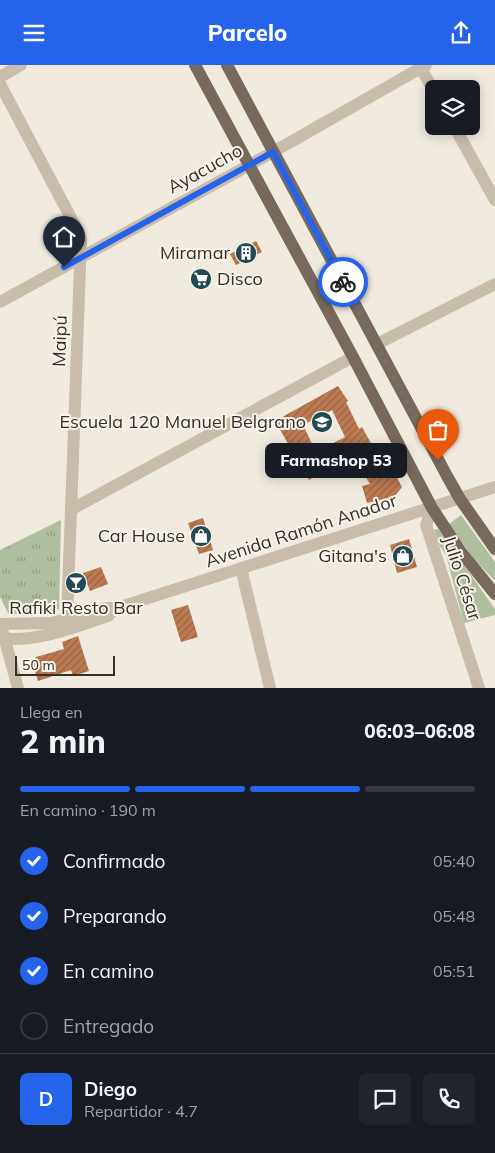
<!DOCTYPE html>
<html lang="es">
<meta charset="utf-8">
<style>
:root{--surface:#171b24;--page:#20242c;--text:#f1f3f6;--muted:#9ea1a6;--line:#363941;--accent:#2563eb}
body{margin:0;font-family:Mulish,sans-serif;background:var(--page);color:var(--text);height:100vh;display:flex;flex-direction:column;font-size:19px;white-space:nowrap}
*{box-sizing:border-box;margin:0}
p{font-size:16px;color:var(--muted)}
.icon{flex:none;width:28px;height:28px;fill:none;stroke:currentColor;stroke-width:2;stroke-linecap:round;stroke-linejoin:round}
.map{position:relative;height:623px;overflow:hidden}
.details{display:flex;flex-direction:column;background:var(--surface);flex:1}
.details>*{flex:none}
.buttons{position:absolute;left:425px;top:15px;display:grid;gap:10px}
.buttons a{display:grid;place-items:center;width:55px;height:55px;border-radius:8px;background:var(--surface);box-shadow:0 2px 12px #0003;font-size:25px}
.scale{position:absolute;left:15px;bottom:12px;width:100px;box-sizing:border-box;padding-left:5px;border:2px solid #362f2a;border-top:0;font-size:14px;line-height:18px;white-space:nowrap;color:#362f2a;-webkit-text-stroke:4px #f8f4eb;paint-order:stroke}
.pin{position:absolute;display:grid;place-items:center;width:42px;height:42px;color:#fff;margin:-51px -21px;border-radius:50% 50% 50% 0;rotate:-45deg;box-shadow:0 0 5px #0007}
.pin .icon{rotate:45deg}
.courier{position:absolute;display:grid;place-items:center;width:50px;height:50px;margin:-25px;border:4px solid #2563eb;border-radius:50%;background:#fff;color:#222;box-shadow:0 1px 6px #0007}
.bubble{position:absolute;height:35px;border-radius:8px;background:var(--surface);box-shadow:0 2px 12px #0003;font-size:16px;font-weight:800;line-height:35px;text-align:center}
.headline em{font-style:normal;font-weight:800}
.headline div{display:flex;flex-direction:column-reverse}
.headline{display:flex;align-items:center;justify-content:space-between;height:85px;padding:0 20px}
h1{font-size:32px;font-weight:800;line-height:38px}
.bar{display:grid;grid-template-columns:repeat(4,1fr);gap:8px 5px;align-content:center;height:60px;padding:0 20px}
.bar i{height:6px;border-radius:4px;background:var(--line)}
.bar .active{background:var(--accent)}
.bar p{grid-column:span 4}
.line{display:flex;align-items:center;gap:12px;padding:0 20px;border-top:1px solid var(--line)}
.line div{flex:1}
.round{display:grid;place-items:center;flex:none;width:52px;height:52px;border-radius:8px;background:var(--page)}
ol{padding:0 20px;list-style:none}
li{display:flex;align-items:center;gap:15px;height:55px}
li p{margin-inline-start:auto}
li .icon{padding:5px;border-radius:50%;background:var(--accent);color:#fff;stroke-width:4}
li:last-child{color:var(--muted)}
li i{width:28px;height:28px;border:2px solid var(--line);border-radius:50%}
header{display:flex;justify-content:space-between;align-items:center;height:65px;padding:0 20px;background:var(--accent);color:#fff;font-size:22px;font-weight:800}
.map>svg:first-child{display:block}
</style>
<header><svg class="icon" aria-label="menu" viewBox="0 0 24 24"><path d="M4 6h16M4 12h16M4 18h16"/></svg>Parcelo<svg class="icon" aria-label="share" viewBox="0 0 24 24"><path d="M12 15V3M7 8l5-5 5 5M5 13v7h14v-7"/></svg></header>
<div class="map">
<svg width="495" height="623" viewBox="0 0 495 623">
<defs>
<pattern id="park-tufts" width="24" height="20" patternUnits="userSpaceOnUse" patternTransform="scale(1.25)"><rect width="24" height="20" fill="#b0bea0"/><path d="M3 7l-1-3M5 7V3M7 7l1-3M15 17l-1-3M17 17v-4M19 17l1-3" fill="none" stroke="#909b83"/></pattern>
<pattern id="building-hatch" width="6" height="6" patternUnits="userSpaceOnUse" patternTransform="scale(1.25)"><rect width="6" height="6" fill="#bb7a52"/><path d="M-1 1l2-2M0 6l6-6M5 7l2-2" fill="none" stroke="#996444"/></pattern>
</defs>
<rect width="100%" height="100%" fill="#f0eadf"/>
<path fill="#b0bea0" d="M461 450 495 497V516L474 494 449 459Z
M436 464 439 465 495 544V550L464 558 446 490 439 480 434 465Z"/>
<path fill="url(#park-tufts)" d="M61 455 59 544C45 552 23 549 8 548L0 532V485Z"/>
<path fill="url(#building-hatch)" fill-rule="evenodd" d="M256 176 262 187 236 200 230 189Z
M338 321 348 336 346 337 359 364 362 362 372 380 309 415 275 356ZM332 345 345 372 316 387 303 360Z
M384 399 389 410 394 407 402 422 394 432 367 438 362 421 370 419 364 409Z
M203 453 213 485 199 489 188 458Z
M409 474 417 502 397 508 390 480Z
M101 502 108 519 90 526 83 508Z
M188 540 198 572 181 577 171 545Z
M78 571 89 606 73 611 71 605 38 616 32 597 36 592 64 584 62 577Z"/>
<g fill="none" stroke-linecap="round" stroke-linejoin="round">
<path stroke="#c8bcab" stroke-width="12" d="M419 0 434 26
M0 12 21 0
M0 19 79 168 81 175 67 554
M454 61 495 135
M0 237 273 87 426 0
M377 279 495 219
M432 443 426 460 479 623
M72 444 353 292
M241 503 270 623
M0 559 52 558 105 543H117L495 422
M3 568 18 623
M0 573C37 578 74 562 108 551L111 548"/>
<path stroke="#77695c" stroke-width="12" d="M195 0 353 292 432 443 461 487 495 529
M227 0 447 411 460 434 495 484"/>
</g>
<g fill="none" stroke-linecap="round" stroke-linejoin="round">
<path stroke="#777069" stroke-width="5" stroke-dasharray="0 9" d="M343 217 438 395"/>
<path stroke="#2563eb" stroke-width="6" d="M64 202 273 87 343 217"/>
</g>
<defs>
<g id="building-disc" transform="scale(1.125)"><circle r="9.5" fill="#234a54" stroke="#f8f4eb"/><path d="M-4-6H4V6H1V3H-1V6H-4ZM-2.5-4.3h1.7v1.8h-1.7ZM.8-4.3h1.7v1.8H.8ZM-2.5-1h1.7V.8h-1.7ZM.8-1h1.7V.8H.8Z" fill="#fff"/></g>
<g id="supermarket-disc" transform="scale(1.125)"><circle r="9.5" fill="#234a54" stroke="#f8f4eb"/><path d="M-6-5.5h2.5l.6 2H6L4.5 2H-2.5L-4.4-4H-6ZM-1.5 3.2a1.3 1.3 0 1 0 .1 0ZM3 3.2a1.3 1.3 0 1 0 .1 0Z" fill="#fff"/></g>
<g id="school-disc" transform="scale(1.125)"><circle r="9.5" fill="#234a54" stroke="#f8f4eb"/><path d="M0-5L7-2L0 1L-7-2ZM-4 1L0 2.5L4 1V4Q0 6-4 4Z" fill="#fff"/></g>
<g id="shop-disc" transform="scale(1.125)"><circle r="9.5" fill="#234a54" stroke="#f8f4eb"/><path d="M-5-2.5h2.3a2.7 3.5 0 0 1 5.4 0H5L5.5 6h-11ZM-1.5-2.5h3a1.5 2.3 0 0 0-3 0Z" fill="#fff"/></g>
<g id="bar-disc" transform="scale(1.125)"><circle r="9.5" fill="#234a54" stroke="#f8f4eb"/><path d="M-6-5H6L.8 .8V4.5H3.5V6h-7V4.5H-.8V.8Z" fill="#fff"/></g>
</defs>
<g fill-rule="evenodd">
<use href="#building-disc" x="246" y="188"/>
<use href="#supermarket-disc" x="201" y="214"/>
<use href="#school-disc" x="322" y="357"/>
<use href="#shop-disc" x="201" y="471"/>
<use href="#shop-disc" x="403" y="491"/>
<use href="#bar-disc" x="76" y="518"/>
</g>
<g text-anchor="middle" stroke-width="4" stroke-linejoin="round" paint-order="stroke">
<g font-size="18" fill="#362f2a" stroke="#f8f4eb">
<text transform="translate(205 104) rotate(-29)" y="6">Ayacucho</text>
<text transform="translate(60 276) rotate(-88)" y="6">Maipú</text>
<text transform="translate(301 466) rotate(-18)" y="6">Avenida Ramón Anador</text>
<text transform="translate(462 513) rotate(72)" y="6">Julio César</text>
</g>
<g font-size="18" fill="#362f2a" stroke="#f8f4eb" text-anchor="end">
<text x="230" y="194">Miramar</text>
<text x="217" y="220" text-anchor="start">Disco</text>
<text x="306" y="363">Escuela 120 Manuel Belgrano</text>
<text x="185" y="477">Car House</text>
<text x="387" y="497">Gitana's</text>
<text x="76" y="549" text-anchor="middle">Rafiki Resto Bar</text>
</g>
</g>
</svg>
<div class="buttons">
<a><svg class="icon" aria-label="layers" viewBox="0 0 24 24"><path d="M12 4l9 5-9 5-9-5zM3 14l9 5 9-5"/></svg></a>
</div>
<div class="scale">50 m</div>
<div class="pin" style="left:438px;top:395px;background:#ea580c"><svg class="icon" aria-label="bag" viewBox="0 0 24 24"><path d="M5 8h14l-1 12H6zM9 8a3 3 0 0 1 6 0"/></svg></div>
<div class="pin" style="left:64px;top:202px;background:#1f2937"><svg class="icon" aria-label="home" viewBox="0 0 24 24"><path d="M3 11l9-7 9 7M6 9v11h12V9"/></svg></div>
<div class="courier" style="left:343px;top:217px"><svg class="icon" aria-label="bike" viewBox="0 0 24 24"><circle cx="6" cy="16" r="4"/><circle cx="18" cy="16" r="4"/><path d="M6 16l4-8h5l3 8M10 8l3 8H6M13 5h3"/></svg></div>
<div class="bubble" style="left:265px;top:378px;width:142px">Farmashop 53</div>
</div>
<section class="details">
<div class="headline"><div><h1>2 min</h1><p>Llega en</p></div><em>06:03–06:08</em></div>
<div class="bar"><i class="active"></i><i class="active"></i><i class="active"></i><i></i><p>En camino · 190 m</p></div>
<ol>
<li><svg class="icon" aria-label="check" viewBox="0 0 24 24"><path d="M5 12l5 5 9-10"/></svg>Confirmado<p>05:40</p></li>
<li><svg class="icon" aria-label="check" viewBox="0 0 24 24"><path d="M5 12l5 5 9-10"/></svg>Preparando<p>05:48</p></li>
<li><svg class="icon" aria-label="check" viewBox="0 0 24 24"><path d="M5 12l5 5 9-10"/></svg>En camino<p>05:51</p></li>
<li><i></i>Entregado</li>
</ol>
<div class="line" style="height:90px"><b class="round" style="background:var(--accent);color:#fff">D</b><div><b>Diego</b><p>Repartidor · 4.7</p></div><a class="round"><svg class="icon" aria-label="chat" viewBox="0 0 24 24"><path d="M4 5h16v11H9l-5 4z"/></svg></a><a class="round"><svg class="icon" aria-label="phone" viewBox="0 0 24 24"><path d="M5 4h4l2 5-3 2q2 4 5 5l2-3 5 2v4C11 20 4 13 5 4z"/></svg></a></div>
</section>
